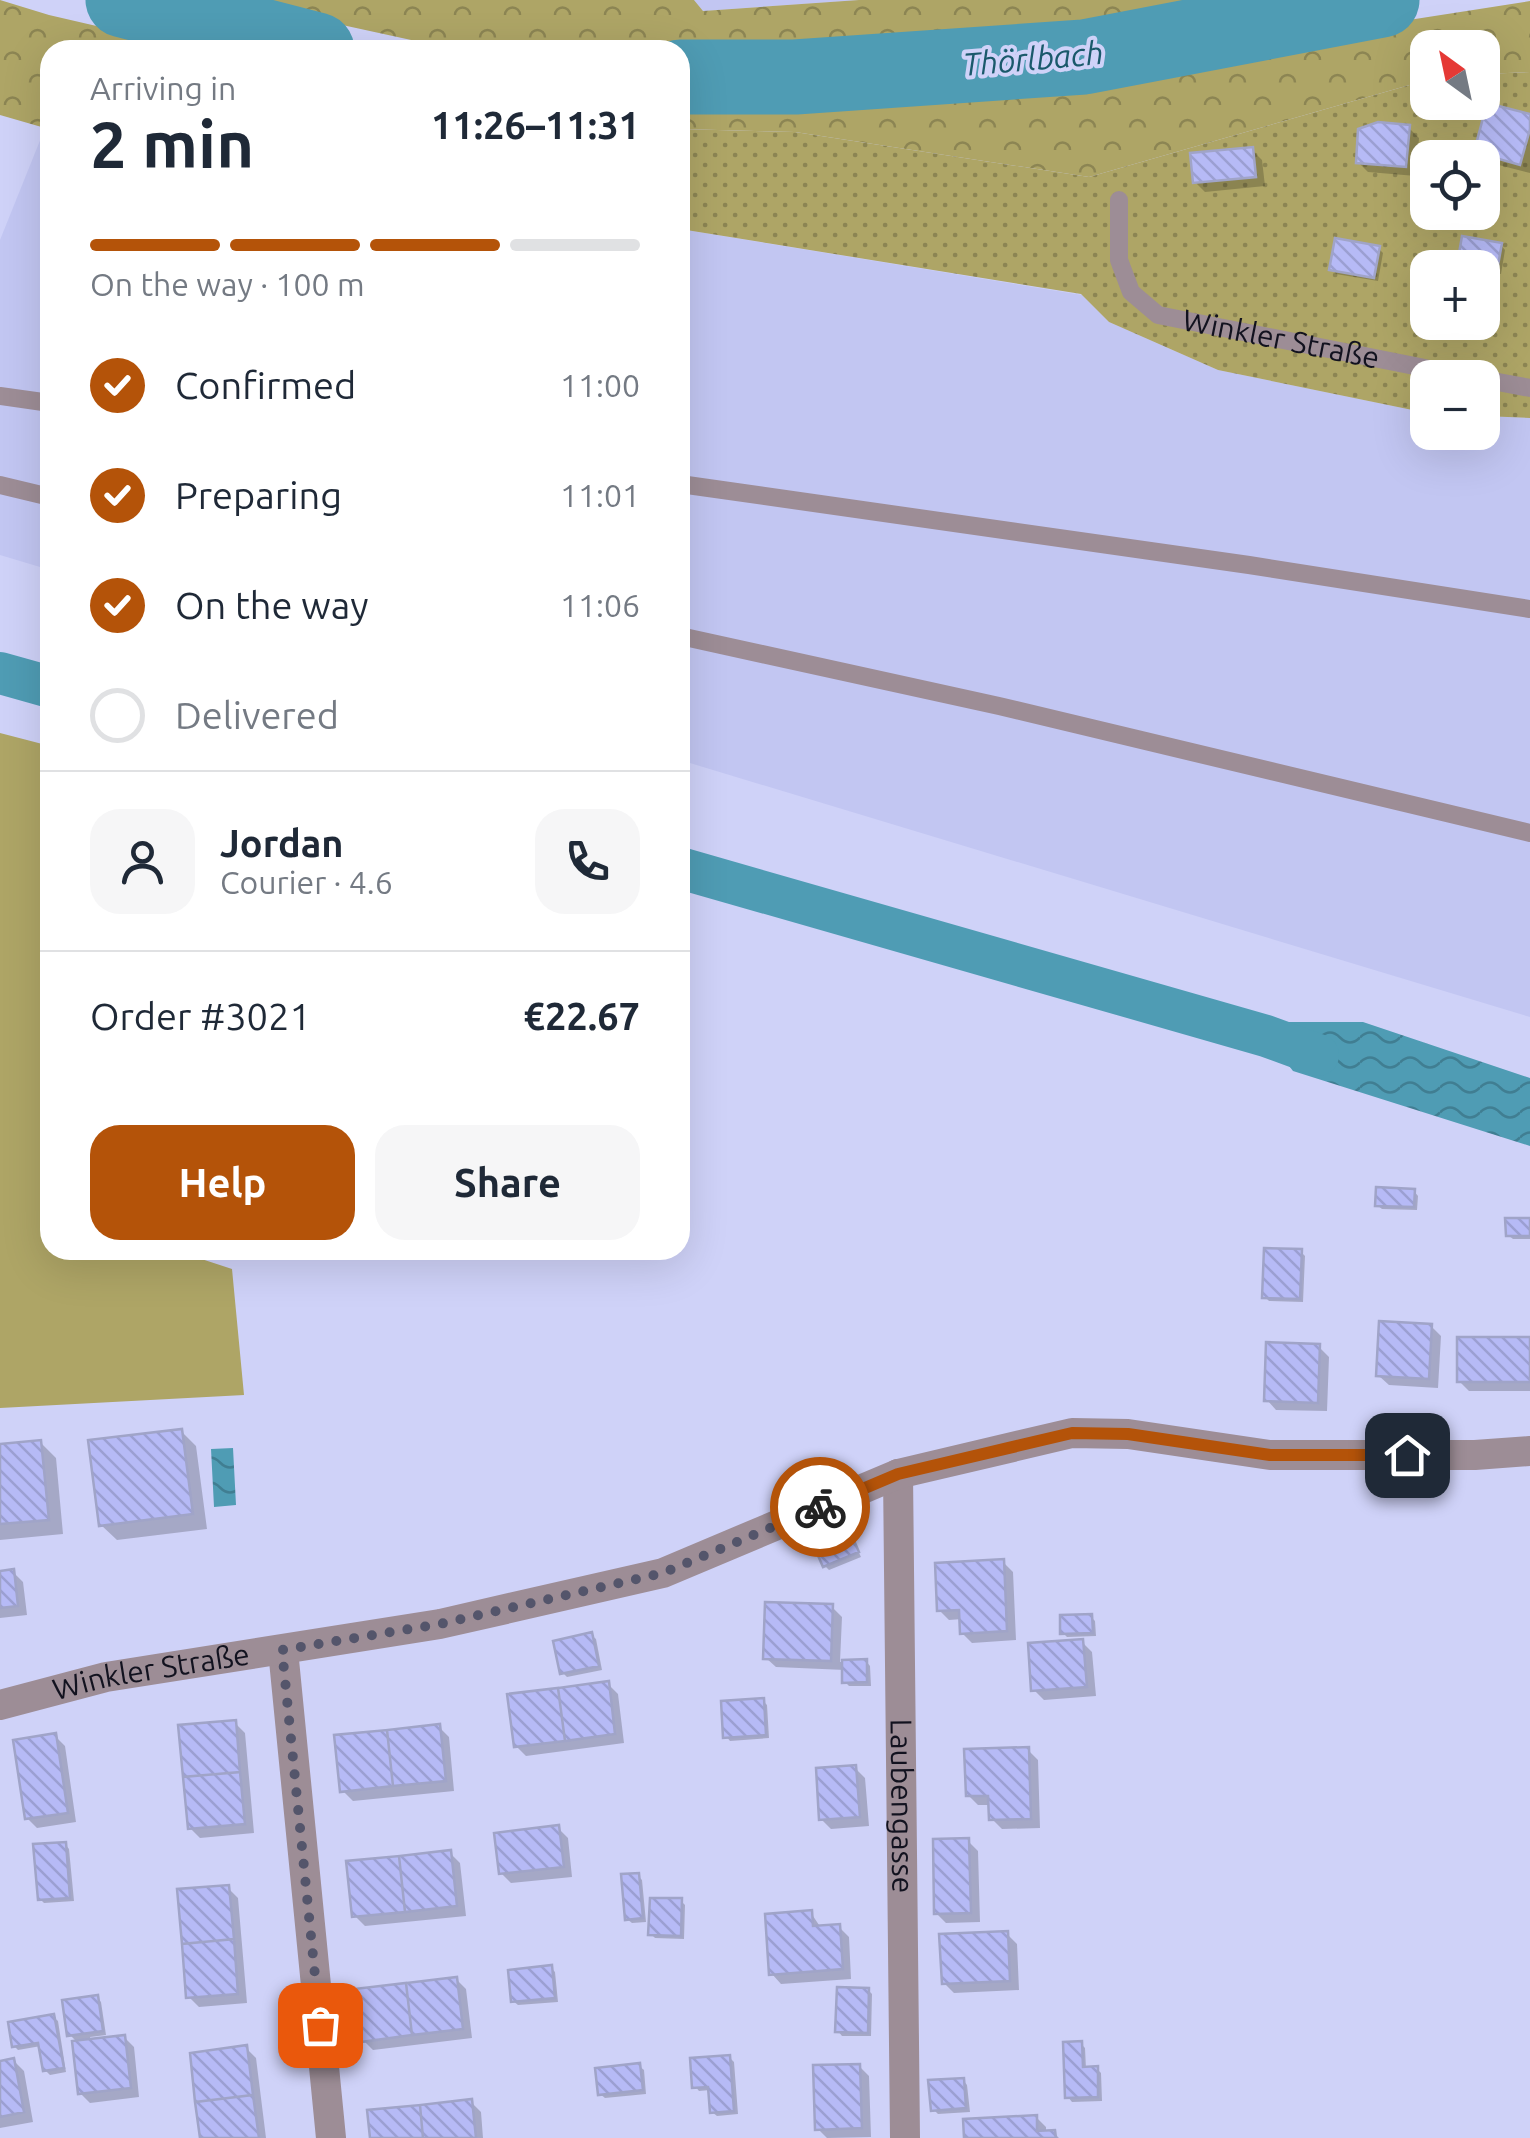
<!DOCTYPE html>
<meta charset="utf-8">
<style>
:root{--surface:#fff;--page:#f6f6f7;--text:#1f2937;--muted:#747a83;--line:#e0e1e3;--accent:#b45309}
body{margin:0;font-family:Ubuntu,sans-serif;background:var(--page);color:var(--text);height:100vh;display:flex;flex-direction:column;font-size:38px;white-space:nowrap}
*{box-sizing:border-box;margin:0}
p{font-size:32px;color:var(--muted)}
.icon{flex:none;width:55px;height:55px;fill:none;stroke:currentColor;stroke-width:2;stroke-linecap:round;stroke-linejoin:round}
.map{position:relative;flex:1;overflow:hidden}
.side{position:absolute;left:40px;top:40px;width:650px;height:1220px;display:flex;flex-direction:column;background:var(--surface);border-radius:30px;box-shadow:0 10px 40px #0002}
.side>*{flex:none}
.needle{width:65px;rotate:327deg}
.buttons{position:absolute;left:1410px;top:30px;display:grid;gap:20px}
.buttons a{display:grid;place-items:center;width:90px;height:90px;border-radius:20px;background:var(--surface);box-shadow:0 10px 40px #0002;font-size:50px}
.pin{position:absolute;display:grid;place-items:center;width:85px;height:85px;color:#fff;margin:-42px;border-radius:20px;box-shadow:0 5px 15px #0006}
.courier{position:absolute;display:grid;place-items:center;width:100px;height:100px;margin:-50px;border:8px solid #b45309;border-radius:50%;background:#fff;color:#222;box-shadow:0 2px 12px #0007}
.overview em{font-style:normal;font-weight:700}
.overview div{display:flex;flex-direction:column-reverse}
.overview{display:flex;align-items:center;justify-content:space-between;height:170px;padding:0 50px}
h1{font-size:65px;font-weight:700;line-height:75px}
.bar{display:grid;grid-template-columns:repeat(4,1fr);gap:15px 10px;align-content:center;height:120px;padding:0 50px}
.bar i{height:12px;border-radius:8px;background:var(--line)}
.bar .active{background:var(--accent)}
.bar p{grid-column:span 4}
.line{display:flex;align-items:center;gap:25px;padding:0 50px;border-top:2px solid var(--line)}
.line div{flex:1}
.round{display:grid;place-items:center;flex:none;width:105px;height:105px;border-radius:30px;background:var(--page)}
ol{padding:0 50px;list-style:none}
li{display:flex;align-items:center;gap:30px;height:110px}
li p{margin-inline-start:auto}
li .icon{padding:10px;border-radius:50%;background:var(--accent);color:#fff;stroke-width:4}
li:last-child{color:var(--muted)}
li i{width:55px;height:55px;border:5px solid var(--line);border-radius:50%}
.cta{display:flex;gap:20px;margin-top:auto;padding:20px 50px}
.cta a{flex:1;height:115px;border-radius:30px;background:var(--accent);color:#fff;font-size:40px;font-weight:700;line-height:115px;text-align:center}
.cta a+a{background:var(--page);color:var(--text)}
.map>svg:first-child{display:block}
</style>
<div class="map">
<svg width="1530" height="2138" viewBox="0 0 1530 2138">
<defs>
<pattern id="forest-crowns" width="20" height="18" patternUnits="userSpaceOnUse" patternTransform="scale(2.5)"><rect width="20" height="18" fill="#aea566"/><path d="M2 6a3 3 0 1 1 6 0M12 15a3 3 0 1 1 6 0" fill="none" stroke="#8c8553"/></pattern>
<pattern id="garden-dots" width="8" height="8" patternUnits="userSpaceOnUse" patternTransform="scale(2.5)"><rect width="8" height="8" fill="#aea566"/><path d="M2 2h.1M6 6h.1" fill="none" stroke="#8c8553" stroke-width="1.8" stroke-linecap="round"/></pattern>
<pattern id="water-waves" width="16" height="10" patternUnits="userSpaceOnUse" patternTransform="scale(2.5)"><rect width="16" height="10" fill="#4f9cb4"/><path d="M0 5q4-4 8 0t8 0" fill="none" stroke="#407e92"/></pattern>
<pattern id="building-back-hatch" width="6" height="6" patternUnits="userSpaceOnUse" patternTransform="scale(2.5)"><rect width="6" height="6" fill="#b6baf6"/><path d="M-1 5l2 2M0 0l6 6M5-1l2 2" fill="none" stroke="#9b9fd2"/></pattern>
</defs>
<rect width="100%" height="100%" fill="#cfd2f8"/>
<path fill="#c2c6f2" d="M694 0H859L703 11Z
M45 128H50V570L0 555V240Z
M680 229 1082 295 1109 322 1218 370 1427 413 1428 432H1482L1483 416 1530 418V1017L680 760Z"/>
<path fill="#aea566" d="M0 733 50 746V1250H174L232 1269 244 1395 0 1408Z"/>
<path fill="url(#forest-crowns)" d="M0 0 49 15 200 50H50V128H45L0 115Z
M228 0H694L703 11 859 0H1195L884 60 680 58V50H457Z
M1530 1V72L1483 74 1482 48H1428L1427 80 1089 177 795 132 680 129V99L1040 95 1351 29Z"/>
<path fill="url(#garden-dots)" fill-rule="evenodd" d="M1530 72V418L1483 416 1482 378H1428L1427 413 1218 370 1109 322 1081 294 680 229V129L795 132 1089 177 1427 80 1428 102H1482L1483 74ZM1428 158H1482V212H1428ZM1428 268H1482V322H1428Z"/>
<path fill="url(#water-waves)" d="M1285 1022H1363L1530 1078V1146L1293 1071 1266 1036Z
M233 1448 236 1505 214 1507 211 1449Z"/>
<path fill="#0003" d="M1530 117V173L1487 162 1477 152Z
M1409 128 1419 138 1416 176 1368 172 1358 162Z
M1252 150 1262 160 1265 186 1205 192 1195 182Z
M1501 245 1505 250 1501 274 1482 271V268H1464L1460 264Z
M1379 249 1383 253 1378 281 1336 274 1332 269Z
M1414 1191 1418 1196 1417 1210 1382 1209 1377 1205Z
M1530 1221V1239H1513L1508 1235Z
M1301 1252 1305 1256 1303 1302 1269 1301 1265 1297Z
M1431 1326 1441 1336 1438 1388 1389 1385 1379 1376Z
M1530 1339V1391H1469L1459 1381Z
M1319 1347 1329 1357 1327 1411 1276 1410 1267 1400Z
M181 1431 196 1446 207 1529 117 1540 101 1525Z
M41 1443 56 1458 63 1534 0 1540V1447Z
M849 1532 861 1557 829 1570 825 1566Z
M1003 1562 1013 1572 1016 1640 972 1643 962 1633V1619L949 1620 939 1610Z
M13 1572 23 1582 27 1615 0 1618V1573Z
M832 1607 842 1617 840 1662 866 1661 870 1666 871 1686H849L845 1682V1670L776 1667 766 1658Z
M1091 1617 1095 1621 1096 1636 1067 1637 1063 1633Z
M591 1635 596 1639 602 1670 567 1677 562 1672Z
M1082 1642 1092 1652 1096 1696 1044 1700 1034 1690Z
M608 1684 618 1694 624 1743 526 1756 516 1746Z
M763 1701 767 1705 769 1738 730 1741 726 1736Z
M235 1723 245 1733 254 1833 200 1838 190 1828Z
M439 1727 449 1737 454 1791 353 1801 343 1791Z
M55 1736 65 1746 76 1822 37 1828 27 1818Z
M1028 1750 1038 1760 1040 1828 1002 1829 992 1819 991 1805H978L968 1795Z
M855 1768 865 1778 869 1826 831 1829 821 1819Z
M558 1828 568 1838 572 1877 511 1883 501 1873Z
M968 1841 978 1851 980 1922 946 1923 936 1913Z
M65 1844 69 1849 74 1901 44 1903 40 1899Z
M450 1853 460 1863 466 1916 365 1926 355 1916Z
M638 1876 642 1880 646 1922 632 1923 627 1919Z
M228 1888 238 1898 247 2003 199 2007 189 1997Z
M681 1901 685 1905 684 1939 655 1938 651 1934Z
M811 1913 821 1928 839 1927 849 1937 851 1979 781 1984 772 1974Z
M1007 1934 1017 1944 1019 1990 954 1993 944 1983Z
M551 1968 555 1972 558 2002 518 2005 513 2001Z
M456 1979 466 1989 472 2038 373 2050 363 2040Z
M868 1990 872 1994 871 2036H842L838 2031Z
M97 1998 101 2002 106 2035 90 2037 91 2042 124 2037 134 2047 139 2097 90 2103 80 2093 78 2043 70 2035Z
M53 2017 58 2021 66 2072 50 2075 45 2070 41 2046 18 2050 14 2046Z
M1081 2044 1085 2048 1086 2069H1097L1101 2073 1102 2101 1072 2102 1068 2097Z
M246 2048 256 2058 266 2138H202Z
M729 2057 734 2062 738 2114 717 2116 712 2112 710 2090 699 2091 695 2086Z
M14 2061 24 2071 33 2122 0 2128V2063Z
M639 2066 644 2070 646 2094 605 2098 600 2094Z
M859 2066 869 2076 871 2137 827 2138 818 2129Z
M963 2080 967 2085 970 2112 938 2114 933 2109Z
M471 2102 481 2112 483 2138H373Z
M1036 2117 1046 2127V2133H1054L1059 2138H966Z"/>
<g fill="none" stroke-linecap="round" stroke-linejoin="round">
<path stroke="#4f9cb4" stroke-width="42" d="M0 673 50 687
M680 868 1266 1036 1318 1055"/>
<path stroke="#4f9cb4" stroke-width="75" d="M123 0 317 50
M680 77H795L1084 57 1382 0"/>
</g>
<path fill="url(#building-back-hatch)" stroke="#a0a4c8" stroke-width="2.5" d="M1487 103 1530 114V129L1520 165 1474 152Z
M1378 122 1410 125 1406 167 1356 163 1358 129Z
M1253 147 1256 177 1193 183 1190 153Z
M1462 236 1502 243 1497 271 1457 265Z
M1335 238 1380 246 1374 278 1329 270Z
M1376 1187 1415 1189 1414 1207 1375 1206Z
M1505 1218H1530V1236H1506Z
M1264 1248 1302 1249 1300 1299 1262 1298Z
M1379 1321 1432 1324 1429 1379 1376 1376Z
M1457 1337H1530V1382H1457Z
M1266 1342 1320 1344 1318 1403 1264 1401Z
M182 1429 193 1514 99 1526 88 1440Z
M41 1440 49 1520 0 1524V1444Z
M849 1529 859 1552 823 1567 813 1544Z
M1004 1559 1007 1631 960 1634 959 1610 937 1611 935 1563Z
M14 1569 18 1606 0 1608V1571Z
M765 1602 833 1604 831 1661 763 1659Z
M1092 1614 1093 1633 1060 1634V1615Z
M592 1632 599 1666 560 1674 553 1641Z
M1083 1639 1087 1687 1031 1691 1028 1643Z
M867 1659V1682L842 1683V1660Z
M609 1681 615 1734 565 1741 558 1688Z
M558 1688 565 1741 514 1747 507 1694Z
M764 1698 766 1735 723 1738 721 1701Z
M236 1720 240 1772 183 1777 178 1725Z
M440 1724 446 1781 393 1786 387 1730Z
M387 1730 393 1786 340 1792 334 1735Z
M56 1733 68 1813 25 1819 13 1740Z
M1029 1747 1031 1819 989 1820 988 1796H966L964 1749Z
M856 1765 860 1817 819 1820 816 1768Z
M240 1772 245 1824 188 1829 183 1777Z
M559 1825 564 1867 499 1874 494 1833Z
M969 1838 971 1913 934 1914 933 1839Z
M66 1842 70 1898 38 1900 33 1844Z
M451 1850 457 1906 405 1912 399 1856Z
M399 1856 405 1912 352 1917 346 1861Z
M639 1873 643 1918 625 1920 621 1874Z
M229 1885 234 1939 182 1944 177 1889Z
M650 1898H682L681 1936 648 1935Z
M812 1910 813 1926 840 1924 843 1969 769 1975 765 1914Z
M1008 1931 1010 1981 942 1984 939 1934Z
M234 1939 238 1994 186 1998 182 1944Z
M552 1965 555 1998 511 2002 508 1970Z
M457 1977 463 2029 412 2035 406 1983Z
M406 1983 412 2035 361 2042 354 1989Z
M837 1987 869 1988 868 2033 835 2032Z
M98 1995 103 2031 67 2036 62 2000Z
M54 2014 64 2068 43 2071 38 2043 12 2047 8 2022Z
M125 2035 131 2088 78 2094 72 2041Z
M1082 2041 1083 2067 1098 2066V2097L1065 2098 1063 2042Z
M247 2045 253 2095 195 2102 190 2053Z
M730 2055 734 2111 710 2113 708 2087 692 2088 690 2058Z
M14 2058 24 2112 0 2117V2061Z
M640 2063 643 2090 598 2095 595 2068Z
M860 2064 862 2128 815 2130 813 2065Z
M964 2078 966 2108 931 2111 928 2080Z
M253 2095 259 2138H200L195 2102Z
M472 2099 476 2138H423L420 2105Z
M420 2105 423 2138H370L367 2110Z
M1037 2115V2131L1055 2130 1056 2138H964L963 2119Z"/>
<g fill="none" stroke-linecap="round" stroke-linejoin="round">
<g stroke="#9d8d96" stroke-width="18">
<path id="s1" d="M1119 200V260L1131 292 1158 315 1475 378"/>
<path d="M1482 379 1530 388"/>
<path d="M0 396 50 403"/>
<path d="M680 484 1249 565 1530 609"/>
<path d="M0 485 50 497"/>
<path d="M680 636 999 706 1530 833"/>
</g>
<g stroke="#9d8d96" stroke-width="30">
<path id="s2" d="M898 1474 905 2138"/>
<path d="M283 1650 331 2138"/>
<path id="s3" d="M0 1705 106 1677 440 1624 663 1573 898 1474 1072 1433 1128 1434 1270 1455H1475L1530 1451"/>
</g>
</g>
<g fill="none" stroke-linecap="round" stroke-linejoin="round">
<path stroke="#54556b" stroke-width="10" stroke-dasharray="0 18" d="M320 2025 282 1650 440 1624 663 1573 820 1507"/>
<path stroke="#b45309" stroke-width="12" d="M820 1507 898 1474 1072 1433 1128 1434 1270 1455H1407"/>
</g>
<g text-anchor="middle" stroke-width="8" stroke-linejoin="round" paint-order="stroke">
<g font-size="30" fill="#12121f" stroke="#cfd2f8">
<text dy="10" stroke="none"><textPath href="#s1" startOffset="255">Winkler Straße</textPath></text>
<text dy="10" stroke="none"><textPath href="#s3" startOffset="155">Winkler Straße</textPath></text>
<text dy="10" stroke="none"><textPath href="#s2" startOffset="332">Laubengasse</textPath></text>
</g>
<g font-size="32" font-style="italic" fill="#1a596b" stroke="#cfd2f8">
<text transform="translate(1033 59) rotate(-5)" y="11">Thörlbach</text>
</g>
</g>
</svg>
<div class="buttons">
<a><svg class="needle" viewBox="-14 -14 28 28"><path d="M0-13l5 13h-10z" fill="#e53935"/><path d="M0 13l5-13h-10z" fill="#747a83"/></svg></a>
<a><svg class="icon" aria-label="locate" viewBox="0 0 24 24"><circle cx="12" cy="12" r="6"/><path d="M12 2v4M12 18v4M2 12h4M18 12h4"/></svg></a>
<a>+</a>
<a>−</a>
</div>
<div class="pin" style="left:320px;top:2025px;background:#ea580c"><svg class="icon" aria-label="bag" viewBox="0 0 24 24"><path d="M5 8h14l-1 12H6zM9 8a3 3 0 0 1 6 0"/></svg></div>
<div class="pin" style="left:1407px;top:1455px;background:#1f2937"><svg class="icon" aria-label="home" viewBox="0 0 24 24"><path d="M3 11l9-7 9 7M6 9v11h12V9"/></svg></div>
<div class="courier" style="left:820px;top:1507px"><svg class="icon" aria-label="bike" viewBox="0 0 24 24"><circle cx="6" cy="16" r="4"/><circle cx="18" cy="16" r="4"/><path d="M6 16l4-8h5l3 8M10 8l3 8H6M13 5h3"/></svg></div>
<section class="side">
<div class="overview"><div><h1>2 min</h1><p>Arriving in</p></div><em>11:26–11:31</em></div>
<div class="bar"><i class="active"></i><i class="active"></i><i class="active"></i><i></i><p>On the way · 100 m</p></div>
<ol>
<li><svg class="icon" aria-label="check" viewBox="0 0 24 24"><path d="M5 12l5 5 9-10"/></svg>Confirmed<p>11:00</p></li>
<li><svg class="icon" aria-label="check" viewBox="0 0 24 24"><path d="M5 12l5 5 9-10"/></svg>Preparing<p>11:01</p></li>
<li><svg class="icon" aria-label="check" viewBox="0 0 24 24"><path d="M5 12l5 5 9-10"/></svg>On the way<p>11:06</p></li>
<li><i></i>Delivered</li>
</ol>
<div class="line" style="height:180px"><a class="round"><svg class="icon" aria-label="person" viewBox="0 0 24 24"><circle cx="12" cy="8" r="4"/><path d="M4 21q1-7 8-7t8 7"/></svg></a><div><b>Jordan</b><p>Courier · 4.6</p></div><a class="round"><svg class="icon" aria-label="phone" viewBox="0 0 24 24"><path d="M5 4h4l2 5-3 2q2 4 5 5l2-3 5 2v4C11 20 4 13 5 4z"/></svg></a></div>
<div class="line" style="height:130px"><div>Order #3021</div><b>€22.67</b></div>
<div class="cta"><a>Help</a><a>Share</a></div>
</section>
</div>
